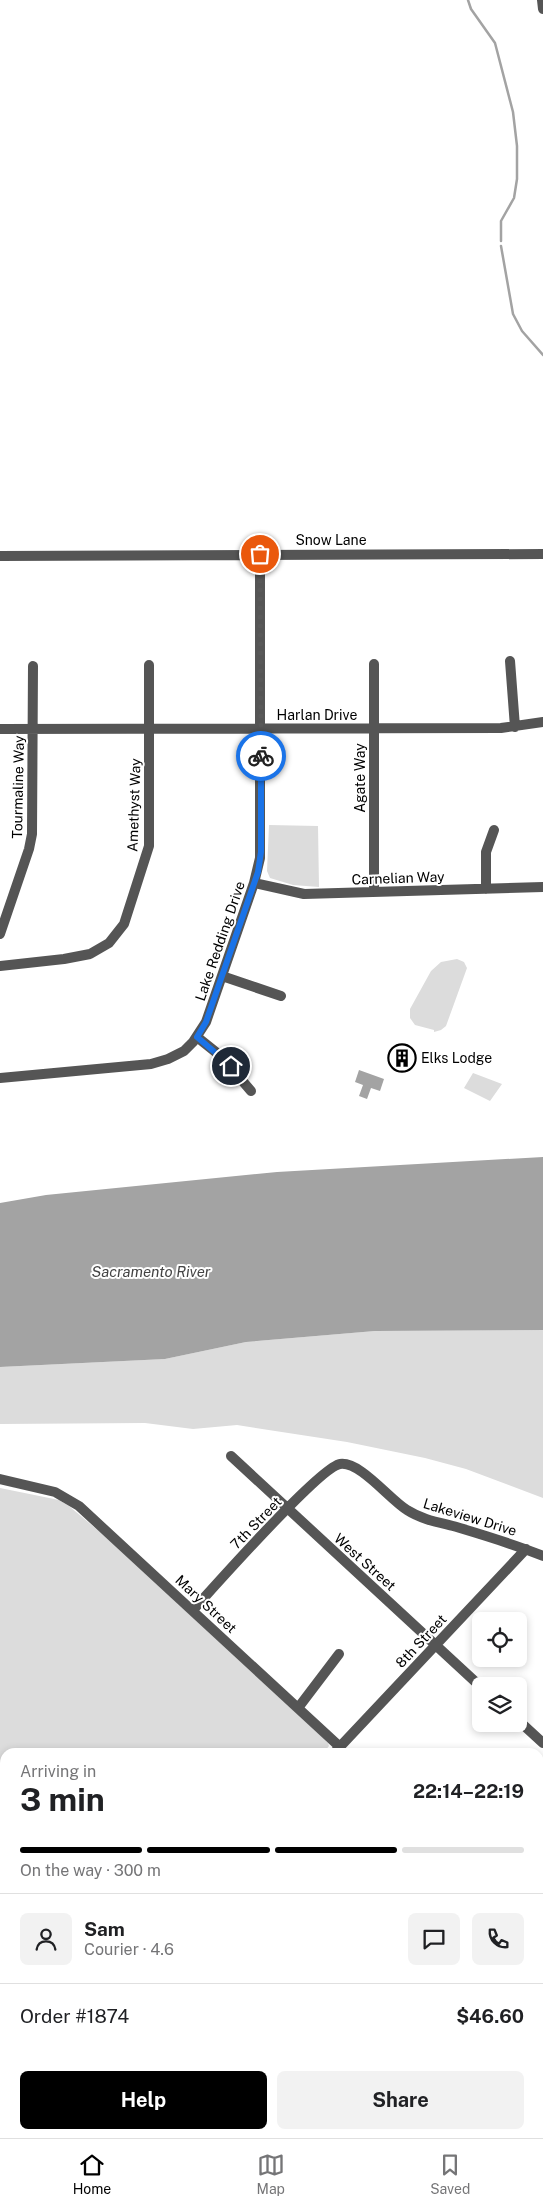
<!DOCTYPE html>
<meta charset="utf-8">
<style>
:root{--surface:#fff;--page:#f2f2f2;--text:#202124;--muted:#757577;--line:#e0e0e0;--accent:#000}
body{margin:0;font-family:"Public Sans",sans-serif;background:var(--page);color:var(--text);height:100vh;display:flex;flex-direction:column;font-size:19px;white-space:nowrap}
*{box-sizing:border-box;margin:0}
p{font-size:16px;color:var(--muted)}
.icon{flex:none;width:28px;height:28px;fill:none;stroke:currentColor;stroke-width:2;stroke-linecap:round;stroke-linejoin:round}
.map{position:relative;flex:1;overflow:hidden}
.panel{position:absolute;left:0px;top:1748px;width:544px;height:391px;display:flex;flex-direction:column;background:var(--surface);border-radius:15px 15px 0 0;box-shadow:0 2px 8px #0003}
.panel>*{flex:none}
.fabs{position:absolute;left:472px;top:1612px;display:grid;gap:10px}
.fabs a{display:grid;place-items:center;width:55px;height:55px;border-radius:8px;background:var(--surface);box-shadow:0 2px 8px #0003;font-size:25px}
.pin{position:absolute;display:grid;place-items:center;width:42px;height:42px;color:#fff;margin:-21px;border:2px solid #fff;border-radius:50%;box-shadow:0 1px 5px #0007}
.courier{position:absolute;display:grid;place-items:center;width:50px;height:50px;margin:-25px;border:4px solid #1a73e8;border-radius:50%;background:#fff;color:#222;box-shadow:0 1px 6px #0007}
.head em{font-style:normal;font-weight:700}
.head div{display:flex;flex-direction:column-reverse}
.head{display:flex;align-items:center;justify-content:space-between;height:85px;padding:0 20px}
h1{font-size:32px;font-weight:700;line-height:38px}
.bar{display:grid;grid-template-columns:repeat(4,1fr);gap:8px 5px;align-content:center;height:60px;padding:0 20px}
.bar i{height:6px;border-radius:4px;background:var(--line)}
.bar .active{background:var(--accent)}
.bar p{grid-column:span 4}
.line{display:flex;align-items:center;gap:12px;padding:0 20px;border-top:1px solid var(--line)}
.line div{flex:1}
.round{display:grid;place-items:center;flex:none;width:52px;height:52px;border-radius:8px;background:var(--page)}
.primary-button{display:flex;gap:10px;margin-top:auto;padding:10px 20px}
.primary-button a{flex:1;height:58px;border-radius:8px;background:var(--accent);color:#fff;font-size:20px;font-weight:700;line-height:58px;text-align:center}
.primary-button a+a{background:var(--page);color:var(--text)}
.tab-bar{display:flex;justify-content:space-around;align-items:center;height:70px;border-top:1px solid var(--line);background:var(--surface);font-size:14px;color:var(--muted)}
.tab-bar a{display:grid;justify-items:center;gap:2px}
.tab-bar .active{color:var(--accent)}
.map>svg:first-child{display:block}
</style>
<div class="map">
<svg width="543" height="2138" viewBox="0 0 543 2138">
<rect width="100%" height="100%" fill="#fff"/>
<path fill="#dcdcdc" d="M269 825 318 826 319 887 293 885 270 878 267 871Z
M457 959 464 962 467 968 446 1026 441 1030 434 1032V1030L415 1025 410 1018V1009L431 971 441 962Z
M473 1073 502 1084 490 1101 464 1088Z
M543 1330V1498L466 1469 425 1458 347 1442 237 1425 193 1429 145 1423 0 1424V1367L165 1359 246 1342 375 1331Z
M0 1488 59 1500 69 1506 107 1538 323 1738 328 1743 329 1746 324 1752H5V1773L0 1771Z
M5 1927V2038L0 2039V1929Z"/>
<path fill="#a3a3a3" d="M359 1070 384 1079 380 1091 371 1088 367 1099 359 1096 363 1085 355 1082Z
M543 1157V1330L375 1331 246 1342 165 1359 0 1367V1203L46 1195 277 1172Z"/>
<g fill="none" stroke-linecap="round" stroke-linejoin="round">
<path stroke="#a3a3a3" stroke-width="2.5" d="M468 0 471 9 495 43 513 112 517 146V179L514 198 501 221V241
M501 246 513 314 522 331 543 355"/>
<path stroke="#555" stroke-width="10" d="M542 0 543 9
M0 556 543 554
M510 661 515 727
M374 664V892
M0 729 501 728 543 722
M254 883 304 894 543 887
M486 889V852L494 830
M0 934 29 849 32 834 33 666
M0 966 64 959 90 954 109 943 124 924 149 846V665
M222 976 281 996
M197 1037 222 1057 251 1091
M0 1078 151 1064 168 1059 184 1051 193 1042 206 1022 254 883 260 858V554
M231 1456 481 1687
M0 1479 55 1492 79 1506 340 1747
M193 1610C213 1588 320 1467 340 1464 360 1461 389 1499 407 1510 421 1519 437 1522 453 1526 483 1535 514 1544 543 1556
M298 1708 339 1654
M519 1721 543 1743
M335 1752 526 1549
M539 1779 543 1774
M0 1781 5 1783
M539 1967 543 1966
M0 2070H5
M73 2134 75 2138
M226 2134V2138
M378 2134 379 2138
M528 2134 529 2138"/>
<path stroke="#000" stroke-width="14" d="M539 2082H543
M9 2138 49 2134"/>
</g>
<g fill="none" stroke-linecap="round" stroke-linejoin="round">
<path stroke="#595959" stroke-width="5" stroke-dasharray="0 9" d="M260 554 261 756"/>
<path stroke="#1a73e8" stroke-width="6" d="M231 1066 197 1037 206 1022 258 872 261 852V756"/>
</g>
<defs>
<g id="building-ring" transform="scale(1.4375)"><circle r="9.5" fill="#fff" stroke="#000" stroke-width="1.5"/><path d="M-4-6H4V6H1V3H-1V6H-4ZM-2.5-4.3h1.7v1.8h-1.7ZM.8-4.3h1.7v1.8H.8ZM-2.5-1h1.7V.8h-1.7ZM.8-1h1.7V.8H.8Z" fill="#000"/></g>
</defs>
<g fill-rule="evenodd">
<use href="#building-ring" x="402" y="1058"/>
</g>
<g text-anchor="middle" stroke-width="4" stroke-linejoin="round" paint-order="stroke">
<g font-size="14" fill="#000" stroke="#fff">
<text x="331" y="545">Snow Lane</text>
<text x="317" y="720">Harlan Drive</text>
<text transform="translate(360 778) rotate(-90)" y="5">Agate Way</text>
<text transform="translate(18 787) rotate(-89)" y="5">Tourmaline Way</text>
<text transform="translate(134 805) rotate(-88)" y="5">Amethyst Way</text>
<text transform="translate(398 878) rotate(-2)" y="5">Carnelian Way</text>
<text transform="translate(220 941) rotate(-71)" y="5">Lake Redding Drive</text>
<text transform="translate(470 1517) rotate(17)" y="5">Lakeview Drive</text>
<text transform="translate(256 1523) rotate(-46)" y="5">7th Street</text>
<text transform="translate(365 1562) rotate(42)" y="5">West Street</text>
<text transform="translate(206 1604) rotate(43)" y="5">Mary Street</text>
<text transform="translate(421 1641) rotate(-47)" y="5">8th Street</text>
</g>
<g font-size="14" fill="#000" stroke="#fff" text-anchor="start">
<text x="421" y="1063">Elks Lodge</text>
</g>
<g font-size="15" font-style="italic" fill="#444" stroke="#fff">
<text x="151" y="1277">Sacramento River</text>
</g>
</g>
</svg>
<div class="fabs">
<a><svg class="icon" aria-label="locate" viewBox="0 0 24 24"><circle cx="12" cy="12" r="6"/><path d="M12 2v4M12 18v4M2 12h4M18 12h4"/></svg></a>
<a><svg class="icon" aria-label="layers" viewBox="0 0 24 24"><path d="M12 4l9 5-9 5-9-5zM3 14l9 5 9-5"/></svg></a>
</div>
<div class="pin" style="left:260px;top:554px;background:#ea580c"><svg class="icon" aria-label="bag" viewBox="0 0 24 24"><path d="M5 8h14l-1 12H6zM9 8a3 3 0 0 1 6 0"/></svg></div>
<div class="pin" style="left:231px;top:1066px;background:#1f2937"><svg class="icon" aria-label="home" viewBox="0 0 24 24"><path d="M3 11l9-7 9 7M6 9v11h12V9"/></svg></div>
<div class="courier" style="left:261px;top:756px"><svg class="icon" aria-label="bike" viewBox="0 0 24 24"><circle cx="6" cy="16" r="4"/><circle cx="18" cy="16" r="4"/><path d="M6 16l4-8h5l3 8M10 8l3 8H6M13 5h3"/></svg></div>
<section class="panel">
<div class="head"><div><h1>3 min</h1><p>Arriving in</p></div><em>22:14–22:19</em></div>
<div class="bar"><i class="active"></i><i class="active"></i><i class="active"></i><i></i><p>On the way · 300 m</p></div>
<div class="line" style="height:90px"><a class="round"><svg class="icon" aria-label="person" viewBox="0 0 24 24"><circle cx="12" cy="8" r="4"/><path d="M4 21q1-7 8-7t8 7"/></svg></a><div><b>Sam</b><p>Courier · 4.6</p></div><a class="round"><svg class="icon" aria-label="chat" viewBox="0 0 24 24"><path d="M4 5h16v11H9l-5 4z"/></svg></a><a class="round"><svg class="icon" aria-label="phone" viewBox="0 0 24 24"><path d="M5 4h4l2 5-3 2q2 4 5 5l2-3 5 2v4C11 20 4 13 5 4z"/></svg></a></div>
<div class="line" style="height:65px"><div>Order #1874</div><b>$46.60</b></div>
<div class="primary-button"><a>Help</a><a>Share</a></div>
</section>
</div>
<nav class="tab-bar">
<a class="active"><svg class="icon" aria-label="home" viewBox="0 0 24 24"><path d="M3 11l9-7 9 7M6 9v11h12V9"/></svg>Home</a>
<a><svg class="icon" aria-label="map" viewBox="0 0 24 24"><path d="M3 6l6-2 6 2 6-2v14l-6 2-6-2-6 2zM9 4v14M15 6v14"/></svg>Map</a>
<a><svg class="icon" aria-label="saved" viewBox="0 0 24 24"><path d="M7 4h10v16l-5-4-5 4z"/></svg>Saved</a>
</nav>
